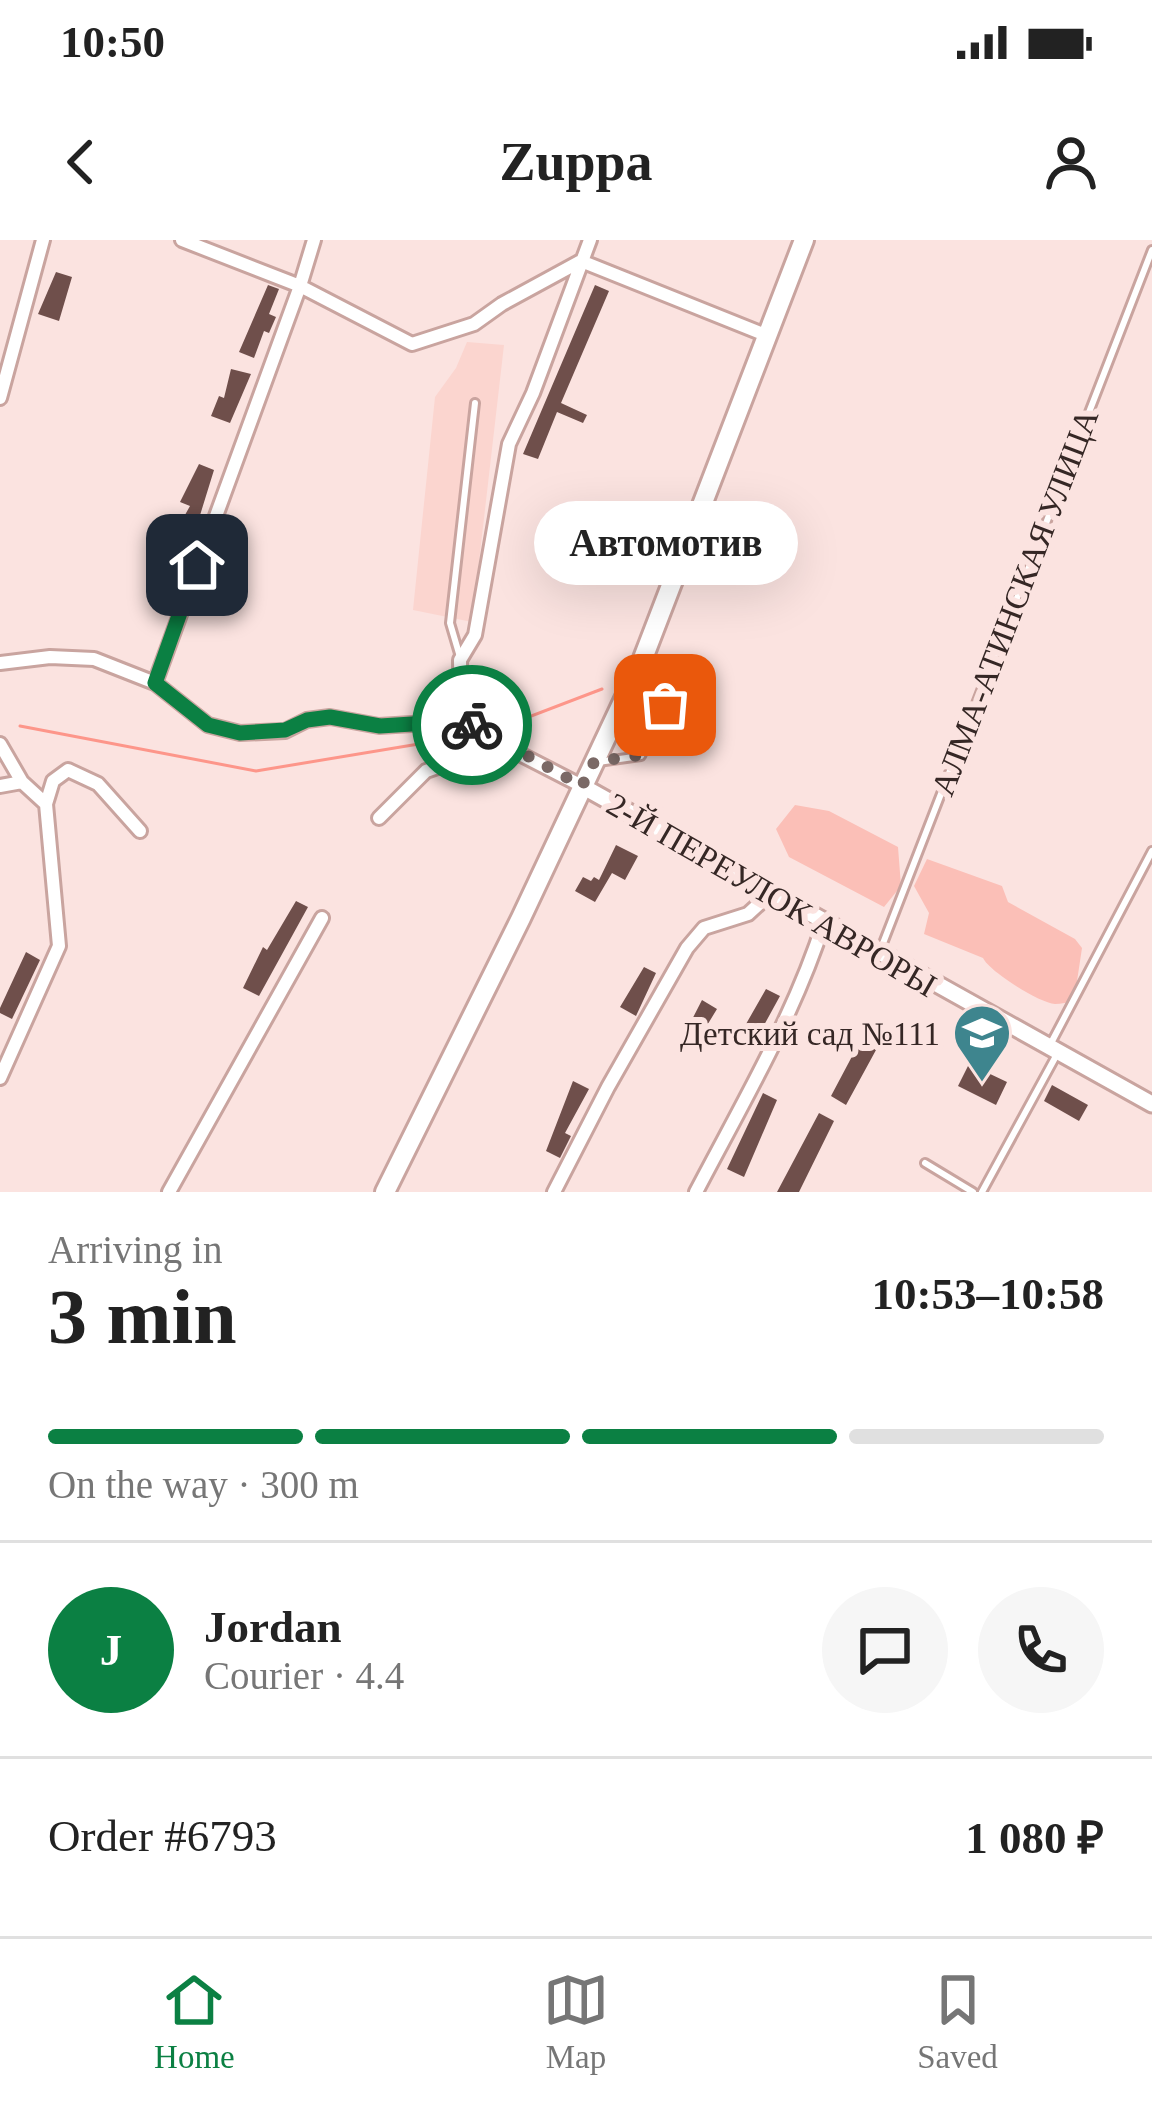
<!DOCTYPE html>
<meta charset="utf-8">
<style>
:root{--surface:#fff;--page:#f6f6f6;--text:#222;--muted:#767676;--line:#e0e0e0;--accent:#0b8043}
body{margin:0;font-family:Georgia,serif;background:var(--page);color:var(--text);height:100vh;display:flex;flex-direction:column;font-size:45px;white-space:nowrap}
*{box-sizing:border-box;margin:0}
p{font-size:39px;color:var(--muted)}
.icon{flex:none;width:66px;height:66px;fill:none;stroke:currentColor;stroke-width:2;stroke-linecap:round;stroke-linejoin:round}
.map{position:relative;height:952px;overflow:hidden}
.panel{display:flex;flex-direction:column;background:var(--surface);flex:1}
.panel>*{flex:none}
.pin{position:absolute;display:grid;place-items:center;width:102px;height:102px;color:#fff;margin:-51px;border-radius:24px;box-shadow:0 6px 18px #0006}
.courier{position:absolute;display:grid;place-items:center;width:120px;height:120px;margin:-60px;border:9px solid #0b8043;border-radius:50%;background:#fff;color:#222;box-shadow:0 3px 15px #0007}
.bubble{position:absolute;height:84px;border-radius:42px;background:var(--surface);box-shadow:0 12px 48px #0002;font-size:39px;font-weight:700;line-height:84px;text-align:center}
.headline em{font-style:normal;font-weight:700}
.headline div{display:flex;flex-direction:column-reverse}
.headline{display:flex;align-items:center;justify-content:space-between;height:204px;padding:0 48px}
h1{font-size:78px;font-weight:700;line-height:90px}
.bar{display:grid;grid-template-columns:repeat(4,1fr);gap:18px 12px;align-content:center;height:144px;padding:0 48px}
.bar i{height:15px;border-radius:9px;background:var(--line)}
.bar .selected{background:var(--accent)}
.bar p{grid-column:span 4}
.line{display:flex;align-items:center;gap:30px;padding:0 48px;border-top:3px solid var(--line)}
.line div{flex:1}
.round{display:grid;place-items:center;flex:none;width:126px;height:126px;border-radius:63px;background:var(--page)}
.status{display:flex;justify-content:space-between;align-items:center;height:84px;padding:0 60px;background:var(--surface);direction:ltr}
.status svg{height:33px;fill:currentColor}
header{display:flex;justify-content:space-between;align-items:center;height:156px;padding:0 48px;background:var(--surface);font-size:54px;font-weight:700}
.dock{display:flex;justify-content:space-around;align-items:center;height:168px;border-top:3px solid var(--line);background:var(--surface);font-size:33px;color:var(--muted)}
.dock a{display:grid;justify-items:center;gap:6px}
.dock .selected{color:var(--accent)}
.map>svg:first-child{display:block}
</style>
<div class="status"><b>10:50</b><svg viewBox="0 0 49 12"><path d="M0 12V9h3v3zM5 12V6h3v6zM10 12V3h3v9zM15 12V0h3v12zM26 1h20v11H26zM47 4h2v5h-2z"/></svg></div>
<header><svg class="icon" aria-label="back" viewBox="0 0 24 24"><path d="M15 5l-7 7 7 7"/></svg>Zuppa<svg class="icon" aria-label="person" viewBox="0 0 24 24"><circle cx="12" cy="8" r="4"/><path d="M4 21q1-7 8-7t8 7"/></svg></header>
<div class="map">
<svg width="1152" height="952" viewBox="0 0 1152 952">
<rect width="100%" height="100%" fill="#fbe3e0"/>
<path fill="#fbd5cf" d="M467 102 504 105 472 382 413 370 435 157 456 128Z"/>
<path fill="#fbbfb7" d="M795 565 829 571 898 607 901 646 884 667 789 617 776 589Z
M927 619 1002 646 1008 662 1075 699 1082 708 1074 761C1068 762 1061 764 1055 764 1039 763 989 731 983 718L924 694 929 673 914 646Z"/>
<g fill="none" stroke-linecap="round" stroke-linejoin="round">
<path stroke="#fd968a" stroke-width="3" d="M20 486 256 531 473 495
M505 486 602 449"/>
</g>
<path fill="#6f4f4b" d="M56 32 72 37 59 81 38 74Z
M268 45 279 49 269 74 276 77 269 93 264 91 254 118 239 112Z
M595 45 609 51 561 163 587 175 583 183 557 172 538 219 523 214Z
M231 129 251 134 230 183 211 176 219 156 224 158Z
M199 224 214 230 197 285 181 316 167 307 190 266 180 262Z
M616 605 638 616 625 640 612 633 595 662 575 651 583 637 591 641 594 637 599 640Z
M296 661 308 667 259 756 243 748 263 707 267 710Z
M26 712 40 720 12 779 0 773V768Z
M644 727 656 733 636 776 620 767Z
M766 749 780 756 757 798 742 791Z
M702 760 717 769 692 810 680 803Z
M866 790 882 799 846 865 831 856Z
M969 824 1007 842 996 865 958 846Z
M573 841 589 849 565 893 571 896 560 918 546 911Z
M1052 845 1088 865 1079 881 1044 861Z
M763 853 777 860 744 937 727 929Z
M819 873 834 881 799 952H777Z"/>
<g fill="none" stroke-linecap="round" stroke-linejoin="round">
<g stroke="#c9a49f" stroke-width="12">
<path id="service" d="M460 417 450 383 475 163
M598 522 641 516 665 465 645 427
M880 711 1152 10
M1050 805 1152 611
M925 923 973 952
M982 952 1056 816"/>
</g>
<g stroke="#c9a49f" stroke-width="18">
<path id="minor" d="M182 0 300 46 412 104 474 84 502 64 581 21 768 96
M0 158 43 0
M0 423 50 417 94 419 155 443 208 485 240 493 285 491 307 480 330 477 379 486 461 481 486 491 510 509 582 546
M155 443 300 46 314 0
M461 481 460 420 475 395 509 204 533 153 590 0
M0 504 22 542 46 564 59 706 0 838
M0 546 22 542
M46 564 53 541 68 530 98 544 140 591
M379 578 426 531 466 517 510 509
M169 952 322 678
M554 952 608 847 687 708 704 688 748 674 771 653
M696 952C742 864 794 776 824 682"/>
</g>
<g stroke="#c9a49f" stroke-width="21">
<path id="tertiary" d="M582 546 1152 864"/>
</g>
<g stroke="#c9a49f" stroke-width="24">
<path id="primary" d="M385 952 521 678 642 421 804 0"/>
</g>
<use href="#service" stroke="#fff" stroke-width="6"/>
<use href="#minor" stroke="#fff" stroke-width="12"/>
<use href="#tertiary" stroke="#fff" stroke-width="15"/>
<use href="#primary" stroke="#fff" stroke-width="18"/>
</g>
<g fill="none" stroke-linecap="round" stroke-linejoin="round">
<path stroke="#7a6966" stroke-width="12" stroke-dasharray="0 21.6" d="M472 485 582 546 594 522 640 515 665 465"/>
<path stroke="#0b8043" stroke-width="15" d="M197 325 155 443 208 485 240 493 285 490 307 480 330 477 380 486 460 481 472 485"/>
</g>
<defs>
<g id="school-pin" transform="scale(3)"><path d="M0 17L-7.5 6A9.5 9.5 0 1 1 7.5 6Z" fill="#3e858e" stroke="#fbe3e0"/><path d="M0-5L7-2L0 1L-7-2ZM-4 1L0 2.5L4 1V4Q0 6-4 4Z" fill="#fff"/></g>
</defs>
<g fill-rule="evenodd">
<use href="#school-pin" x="982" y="793"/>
</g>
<g text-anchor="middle" stroke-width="12" stroke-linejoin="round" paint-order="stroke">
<g font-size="33" fill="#352725" stroke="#fbe3e0">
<text transform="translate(1014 362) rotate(-69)" y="12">АЛМА-АТИНСКАЯ УЛИЦА</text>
<text transform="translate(772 654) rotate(30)" y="12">2-Й ПЕРЕУЛОК АВРОРЫ</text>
</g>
<g font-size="33" fill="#352725" stroke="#fbe3e0" text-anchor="end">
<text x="940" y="805">Детский сад №111</text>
</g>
</g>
</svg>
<div class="pin" style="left:665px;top:465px;background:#ea580c"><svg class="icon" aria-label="bag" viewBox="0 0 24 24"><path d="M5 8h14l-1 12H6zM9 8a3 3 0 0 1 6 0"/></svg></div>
<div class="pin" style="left:197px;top:325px;background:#1f2937"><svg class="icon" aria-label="home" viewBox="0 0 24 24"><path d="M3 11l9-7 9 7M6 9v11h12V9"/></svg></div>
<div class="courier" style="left:472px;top:485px"><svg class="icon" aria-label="bike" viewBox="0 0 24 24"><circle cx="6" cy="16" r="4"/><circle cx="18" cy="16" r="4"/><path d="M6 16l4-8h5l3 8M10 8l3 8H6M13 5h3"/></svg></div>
<div class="bubble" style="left:534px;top:261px;width:264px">Автомотив</div>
</div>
<section class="panel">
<div class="headline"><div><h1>3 min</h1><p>Arriving in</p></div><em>10:53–10:58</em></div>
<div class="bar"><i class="selected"></i><i class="selected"></i><i class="selected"></i><i></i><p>On the way · 300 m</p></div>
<div class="line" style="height:216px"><b class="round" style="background:var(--accent);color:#fff">J</b><div><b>Jordan</b><p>Courier · 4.4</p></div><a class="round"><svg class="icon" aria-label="chat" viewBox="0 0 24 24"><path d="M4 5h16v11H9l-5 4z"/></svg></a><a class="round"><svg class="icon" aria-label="phone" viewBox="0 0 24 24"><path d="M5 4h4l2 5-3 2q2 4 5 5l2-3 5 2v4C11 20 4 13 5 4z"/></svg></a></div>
<div class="line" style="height:156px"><div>Order #6793</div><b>1 080 ₽</b></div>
</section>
<nav class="dock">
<a class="selected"><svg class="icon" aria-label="home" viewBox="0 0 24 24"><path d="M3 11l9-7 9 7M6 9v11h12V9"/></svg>Home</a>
<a><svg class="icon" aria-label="map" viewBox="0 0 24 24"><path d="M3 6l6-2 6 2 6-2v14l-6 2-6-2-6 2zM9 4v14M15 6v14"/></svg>Map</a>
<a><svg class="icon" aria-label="saved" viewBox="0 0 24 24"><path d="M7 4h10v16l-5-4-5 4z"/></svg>Saved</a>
</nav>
